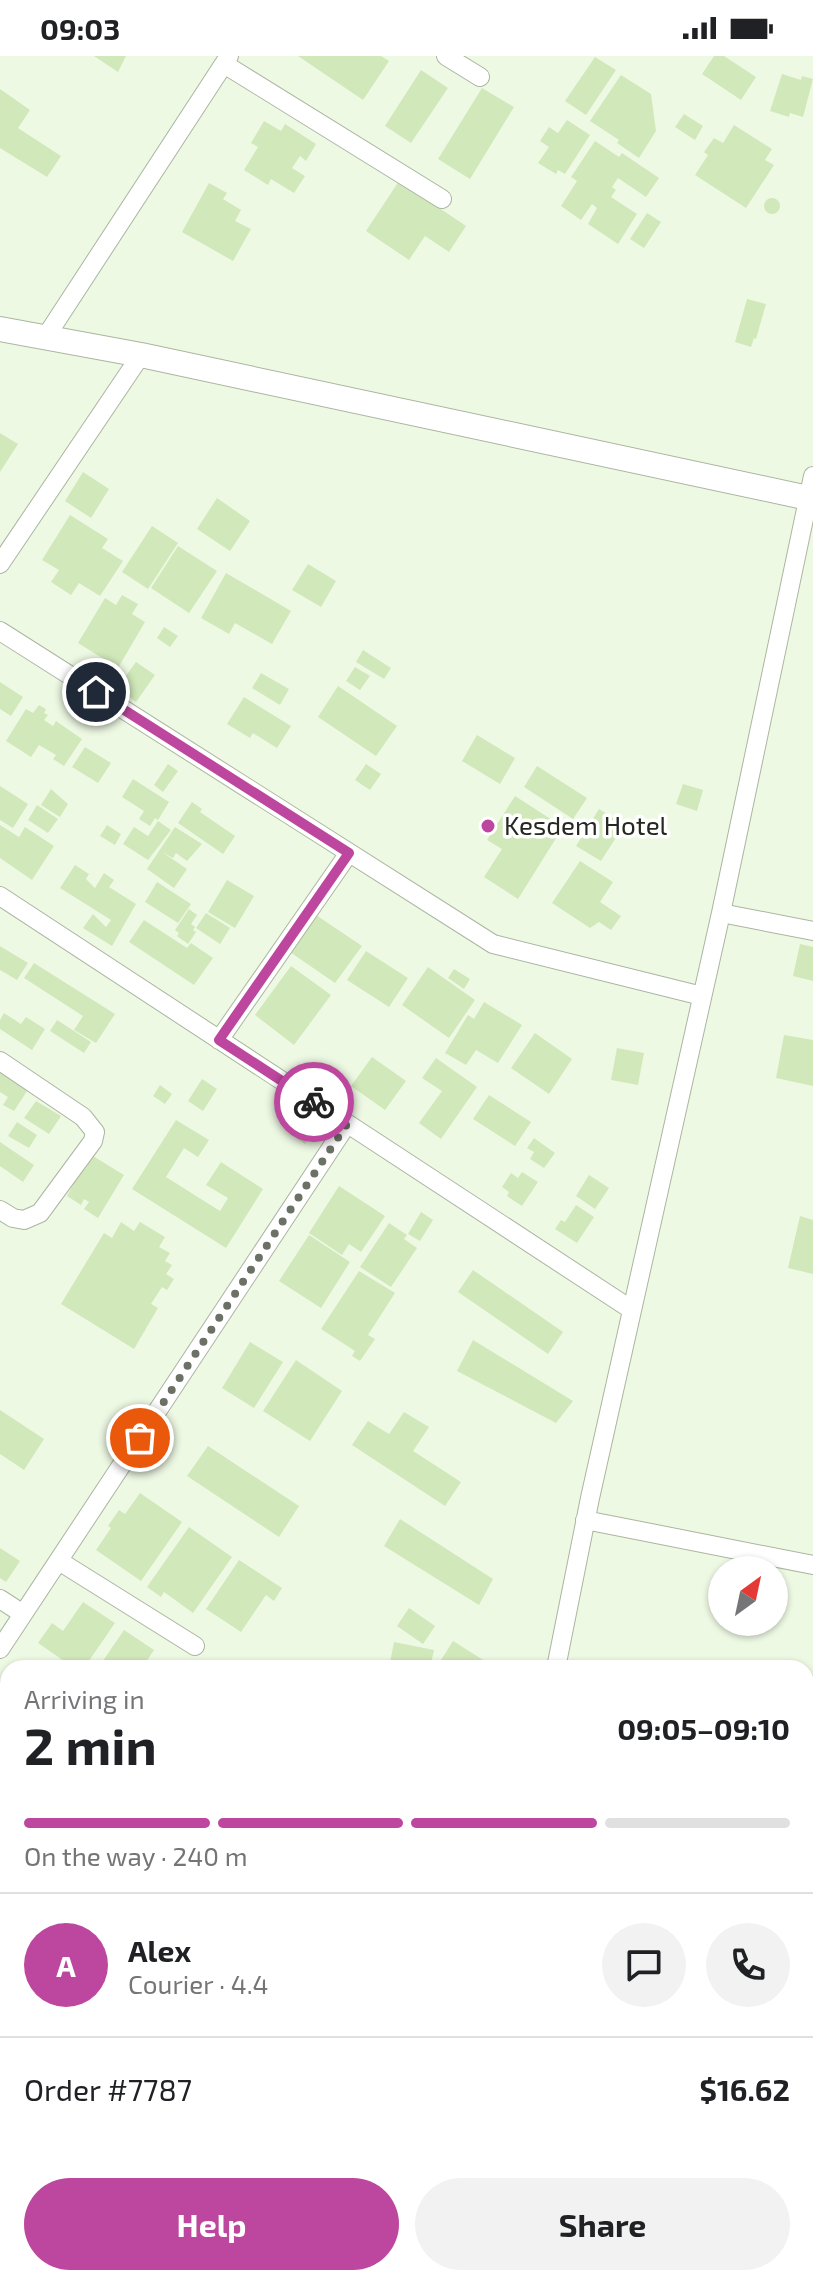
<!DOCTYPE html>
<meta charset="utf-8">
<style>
:root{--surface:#fff;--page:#f2f2f2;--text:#202124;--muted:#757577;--line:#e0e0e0;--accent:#bd479e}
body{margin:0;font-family:"Exo 2",sans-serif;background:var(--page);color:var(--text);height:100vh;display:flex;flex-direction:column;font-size:30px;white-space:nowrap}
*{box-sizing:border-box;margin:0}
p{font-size:26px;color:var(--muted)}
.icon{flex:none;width:44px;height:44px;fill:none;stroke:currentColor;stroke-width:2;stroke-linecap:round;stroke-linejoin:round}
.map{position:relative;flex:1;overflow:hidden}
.sheet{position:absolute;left:0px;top:1604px;width:814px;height:626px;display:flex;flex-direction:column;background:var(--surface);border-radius:24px 24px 0 0;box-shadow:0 2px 6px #0004}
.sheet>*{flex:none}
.needle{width:52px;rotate:33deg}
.controls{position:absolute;left:708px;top:1500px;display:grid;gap:16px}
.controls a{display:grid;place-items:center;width:80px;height:80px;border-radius:50%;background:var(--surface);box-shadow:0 2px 6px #0004;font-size:40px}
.pin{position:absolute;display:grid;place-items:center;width:68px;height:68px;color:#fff;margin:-34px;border:4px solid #fff;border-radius:50%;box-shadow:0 2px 8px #0007}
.courier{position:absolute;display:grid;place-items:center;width:80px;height:80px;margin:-40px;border:6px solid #bd479e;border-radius:50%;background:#fff;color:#222;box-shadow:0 2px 10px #0007}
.headline em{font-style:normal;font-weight:700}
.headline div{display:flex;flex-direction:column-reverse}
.headline{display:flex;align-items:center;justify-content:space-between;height:136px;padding:0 24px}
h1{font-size:52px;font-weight:700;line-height:60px}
.bar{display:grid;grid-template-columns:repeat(4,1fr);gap:12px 8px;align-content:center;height:96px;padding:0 24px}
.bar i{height:10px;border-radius:6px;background:var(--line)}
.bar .selected{background:var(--accent)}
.bar p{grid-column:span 4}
.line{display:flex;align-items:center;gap:20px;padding:0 24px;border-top:2px solid var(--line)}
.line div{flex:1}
.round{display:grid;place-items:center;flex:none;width:84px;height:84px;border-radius:42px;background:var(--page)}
.action{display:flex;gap:16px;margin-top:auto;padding:16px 24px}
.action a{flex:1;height:92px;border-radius:48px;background:var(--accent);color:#fff;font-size:32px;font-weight:700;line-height:92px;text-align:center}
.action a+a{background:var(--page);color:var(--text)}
.status{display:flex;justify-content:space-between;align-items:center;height:56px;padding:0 40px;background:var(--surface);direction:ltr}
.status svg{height:22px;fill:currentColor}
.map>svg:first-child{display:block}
</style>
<div class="status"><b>09:03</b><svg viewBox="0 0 49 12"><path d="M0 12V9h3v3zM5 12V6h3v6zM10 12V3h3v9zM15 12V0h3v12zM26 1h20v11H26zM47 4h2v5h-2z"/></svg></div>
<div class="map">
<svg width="813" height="2229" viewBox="0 0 813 2229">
<rect width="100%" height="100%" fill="#eef9e4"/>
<path fill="#d1e8ba" d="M94 0H126L118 16Z
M298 0H381L389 5 363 44Z
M714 0H724L756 21 741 44 702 18Z
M595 1 616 14 586 59 565 45Z
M421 14 448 32 411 87 385 70Z
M782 18 801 24 802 20 813 23 803 61 790 57 789 61 770 55Z
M621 19 651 38 656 75 639 102 617 87 619 84 590 65Z
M482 32 514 51 470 123 438 103Z
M0 33 30 54 18 72 61 100 47 121 0 92Z
M684 58 703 70 695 84 675 71Z
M567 64 590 79 565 118 558 114 556 118 538 107 549 91 540 85 549 71 558 77Z
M264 65 281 75 285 68 316 88 306 105 300 100 292 112 305 120 294 137 271 123 268 129 244 114 258 91 251 87Z
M734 69 772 93 765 104 774 109 746 152 695 119 708 99 704 96 714 82 723 87Z
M595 85 619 101 622 97 659 122 646 141 618 122 612 131 616 134 611 141 637 158 618 188 588 168 597 152 592 148 581 164 561 150 577 125 571 121Z
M399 125 466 170 449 196 425 180 409 204 366 175Z
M209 127 227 137 223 143 241 154 235 165 251 173 233 205 182 176Z
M764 150a8 8 0 1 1 16 0a8 8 0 1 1-16 0Z
M647 157 661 166 644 192 630 183Z
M747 243 766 248 756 283 754 282 751 291 735 286Z
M0 377 18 388 0 416Z
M83 416 109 433 91 462 65 445Z
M217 442 250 465 230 495 197 473Z
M70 459 108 483 102 492 123 505 100 540 79 527 71 539 51 526 59 514 42 504Z
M152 470 178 487 148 533 122 516Z
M178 490 217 515 189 557 151 532Z
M308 508 336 525 321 551 292 534Z
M226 517 291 555 272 588 235 567 229 578 201 562Z
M122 539 138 548 132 558 145 566 118 612 78 587 105 542 116 549Z
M164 571 178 580 170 591 157 582Z
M363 594 391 612 384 623 356 606Z
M136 606 155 619 136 646 117 632Z
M355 611 370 620 360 634 346 625Z
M261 617 289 633 280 649 252 632Z
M0 626 23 641 11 660 0 653Z
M338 630 397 670 376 700 318 661Z
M244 641 291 670 277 692 253 677 250 682 227 668Z
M39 649 46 653 44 657 48 659 44 664 53 670 56 665 82 683 64 710 53 703 56 699 39 689 31 701 6 685 26 653 33 657Z
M477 679 515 702 500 728 462 705Z
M85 691 111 707 98 727 72 711Z
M168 708 178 715 163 736 154 729Z
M366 708 381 718 370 734 355 724Z
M537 710 587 742 573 763 524 731Z
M133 723 169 746 158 764 155 762 150 770 139 763 144 755 122 741Z
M683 728 703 734 697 755 676 748Z
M0 730 28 748 13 772 0 764Z
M51 733 68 748 60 761 41 749Z
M515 740 563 771 518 843 484 821 502 793 487 784Z
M192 746 202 753 200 756 235 780 223 798 178 767Z
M37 749 58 763 48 777 28 764Z
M599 753 624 769 601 805 576 790Z
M158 765 171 774 148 804 123 788 134 771 148 780Z
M0 769 19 781 25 771 54 790 32 824 0 802Z
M107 769 121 778 115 789 100 780Z
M175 771 202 788 187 805 176 797 173 802 162 796 187 813 174 832 147 813Z
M580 805 613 826 600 846 621 860 611 874 599 866 590 872 552 847Z
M75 809 89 818 86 823 95 832 104 817 114 824 109 831 136 848 112 890 83 872 93 858 106 871 111 864 60 832Z
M227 824 254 840 235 872 208 856Z
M157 826 191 848 178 867 145 846Z
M189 853 197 859 191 868 195 871 193 874 196 876 188 888 177 880 179 877 175 874Z
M206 857 230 872 220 888 196 872Z
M313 857 362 890 335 927 287 894Z
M144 864 187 892 191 887 213 902 194 929 129 886Z
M800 888 813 891V925L793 920Z
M0 890 28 907 17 924 0 914Z
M366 895 408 922 389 951 347 924Z
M34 907 115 958 96 987 74 974 83 960 24 922Z
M291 910 331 939 294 989 255 959Z
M428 911 475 944 449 982 402 949Z
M454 913 470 923 464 933 448 922Z
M484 946 522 969 498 1007 476 994 466 1009 445 997 468 959 474 963Z
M4 957 21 968 26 961 45 973 32 994 0 973V964Z
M57 964 91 986 84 997 50 975Z
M535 977 572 1003 549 1038 511 1012Z
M784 979 813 984V1030L776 1022Z
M617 992 644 997 638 1029 611 1024Z
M372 1001 406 1025 385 1054 351 1030Z
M436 1002 477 1031 441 1083 419 1067 442 1035 422 1022Z
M0 1008 31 1029 14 1055 3 1049 8 1041 0 1036Z
M202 1023 217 1033 203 1055 188 1045Z
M160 1029 172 1038 165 1048 153 1040Z
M489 1039 531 1066 515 1090 473 1063Z
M36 1045 61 1060 49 1078 24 1062Z
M301 1059 317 1072 305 1088 288 1076Z
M176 1064 209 1084 198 1101 184 1092 166 1121 220 1155 228 1142 206 1129 221 1106 263 1133 226 1192 132 1133Z
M17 1066 37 1079 29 1092 8 1080Z
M534 1082 555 1097 544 1112 530 1103 534 1096 527 1092Z
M0 1086 34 1109 23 1126 0 1110Z
M93 1100 124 1119 98 1162 84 1153 89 1146 84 1143 81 1149 67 1140 83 1111 85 1113Z
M522 1116 538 1126 522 1150 507 1140 509 1136 502 1131 511 1117 518 1122Z
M589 1119 609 1132 595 1153 576 1140Z
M339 1130 385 1160 361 1196 349 1188 342 1199 309 1177Z
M576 1149 594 1161 577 1187 555 1173 561 1164 565 1166Z
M421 1156 433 1164 420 1185 408 1178Z
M800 1160 813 1164V1218L788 1212Z
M121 1166 134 1175 140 1166 165 1181 159 1191 170 1197 165 1205 172 1209 166 1218 174 1223 167 1234 162 1231 151 1248 158 1252 134 1293 61 1248 104 1177 112 1182Z
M389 1167 407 1179 404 1183 417 1192 391 1231 360 1211Z
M309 1179 350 1206 321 1252 279 1225Z
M473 1214 563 1276 548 1298 458 1236Z
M359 1215 395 1237 368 1279 375 1283 360 1305 352 1300 355 1295 321 1273Z
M473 1284 573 1345 556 1367 457 1315Z
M250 1286 283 1306 254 1352 222 1332Z
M296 1304 342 1335 310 1385 263 1355Z
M0 1354 44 1383 24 1414 0 1398Z
M404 1356 429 1371 413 1395 461 1426 445 1450 352 1389 368 1365 389 1378Z
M208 1390 299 1450 279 1481 187 1420Z
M140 1437 182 1466 141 1525 96 1494 111 1472 108 1470 119 1454 125 1458Z
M400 1463 493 1523 479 1549 384 1490Z
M189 1471 232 1501 193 1557 164 1536 161 1541 147 1531Z
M0 1492 20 1505 6 1526 0 1522Z
M239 1504 282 1532 274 1545 266 1539 241 1576 206 1553Z
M83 1546 115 1567 84 1612H74L38 1587 52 1567 63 1575Z
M409 1552 435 1570 423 1588 397 1570Z
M124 1574 154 1594 142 1612H98Z
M453 1585 496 1612H436Z
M394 1586 434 1594 430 1612H389Z
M0 1665 8 1670V1711L0 1706Z
M8 1867V1934L0 1947V1879Z
M0 1998 8 2003V2020L5 2024 0 2021Z
M0 2030 8 2036V2053L0 2065Z
M806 2161 813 2162V2229H645L646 2222H806Z
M358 2222H404L402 2229H377L357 2225Z"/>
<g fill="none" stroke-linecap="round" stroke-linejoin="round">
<g stroke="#abb5a1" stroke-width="20">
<path id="minor" d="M446 0 480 21
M224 8 442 143
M45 282 229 0
M0 508 141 299
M0 575 493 888 702 940
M0 840 632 1254
M721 857 813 875
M219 984 349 797
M0 1005 83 1061 95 1076 93 1085 40 1157 24 1164 13 1162 0 1154
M585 1464 813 1509
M59 1505 195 1590
M0 1543 23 1558
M0 1593 347 1068
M556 1612 590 1442 721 857 813 420
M0 1719 8 1725
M0 2137 8 2142
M130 2222 142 2229
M437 2229 438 2222"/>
</g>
<g stroke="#abb5a1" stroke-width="26">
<path id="tertiary" d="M0 273 141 299 813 443"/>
</g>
<use href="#minor" stroke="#fff" stroke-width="18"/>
<use href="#tertiary" stroke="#fff" stroke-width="24"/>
</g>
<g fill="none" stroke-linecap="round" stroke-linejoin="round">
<path stroke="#6b7165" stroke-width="8" stroke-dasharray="0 14.4" d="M140 1382 347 1068 314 1046"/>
<path stroke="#bd479e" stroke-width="10" d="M96 636 349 797 219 984 314 1046"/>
</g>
<circle fill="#bd479e" stroke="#fff" stroke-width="3" cx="488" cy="770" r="8"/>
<g text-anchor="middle" stroke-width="7" stroke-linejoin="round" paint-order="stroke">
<g font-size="26" fill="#242820" stroke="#fff" text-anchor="start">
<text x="504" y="779">Kesdem Hotel</text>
</g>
</g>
</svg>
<div class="controls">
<a><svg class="needle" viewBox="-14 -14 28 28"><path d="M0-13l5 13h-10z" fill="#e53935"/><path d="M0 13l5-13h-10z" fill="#757577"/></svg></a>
</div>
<div class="pin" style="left:140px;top:1382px;background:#ea580c"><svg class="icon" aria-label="bag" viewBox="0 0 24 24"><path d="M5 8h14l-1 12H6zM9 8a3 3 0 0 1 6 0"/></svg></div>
<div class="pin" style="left:96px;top:636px;background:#1f2937"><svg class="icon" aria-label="home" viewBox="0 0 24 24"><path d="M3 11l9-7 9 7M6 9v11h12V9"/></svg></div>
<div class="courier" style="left:314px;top:1046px"><svg class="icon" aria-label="bike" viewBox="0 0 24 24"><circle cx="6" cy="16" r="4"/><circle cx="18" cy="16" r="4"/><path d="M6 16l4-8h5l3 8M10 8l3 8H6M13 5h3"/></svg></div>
<section class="sheet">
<div class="headline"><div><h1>2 min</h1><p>Arriving in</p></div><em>09:05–09:10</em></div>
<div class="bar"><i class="selected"></i><i class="selected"></i><i class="selected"></i><i></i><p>On the way · 240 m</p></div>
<div class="line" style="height:144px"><b class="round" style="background:var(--accent);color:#fff">A</b><div><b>Alex</b><p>Courier · 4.4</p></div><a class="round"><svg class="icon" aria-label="chat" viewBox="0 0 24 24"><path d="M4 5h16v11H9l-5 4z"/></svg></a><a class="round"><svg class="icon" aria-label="phone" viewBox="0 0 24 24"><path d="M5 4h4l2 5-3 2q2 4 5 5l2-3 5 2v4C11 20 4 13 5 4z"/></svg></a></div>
<div class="line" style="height:104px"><div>Order #7787</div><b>$16.62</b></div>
<div class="action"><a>Help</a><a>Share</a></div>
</section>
</div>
